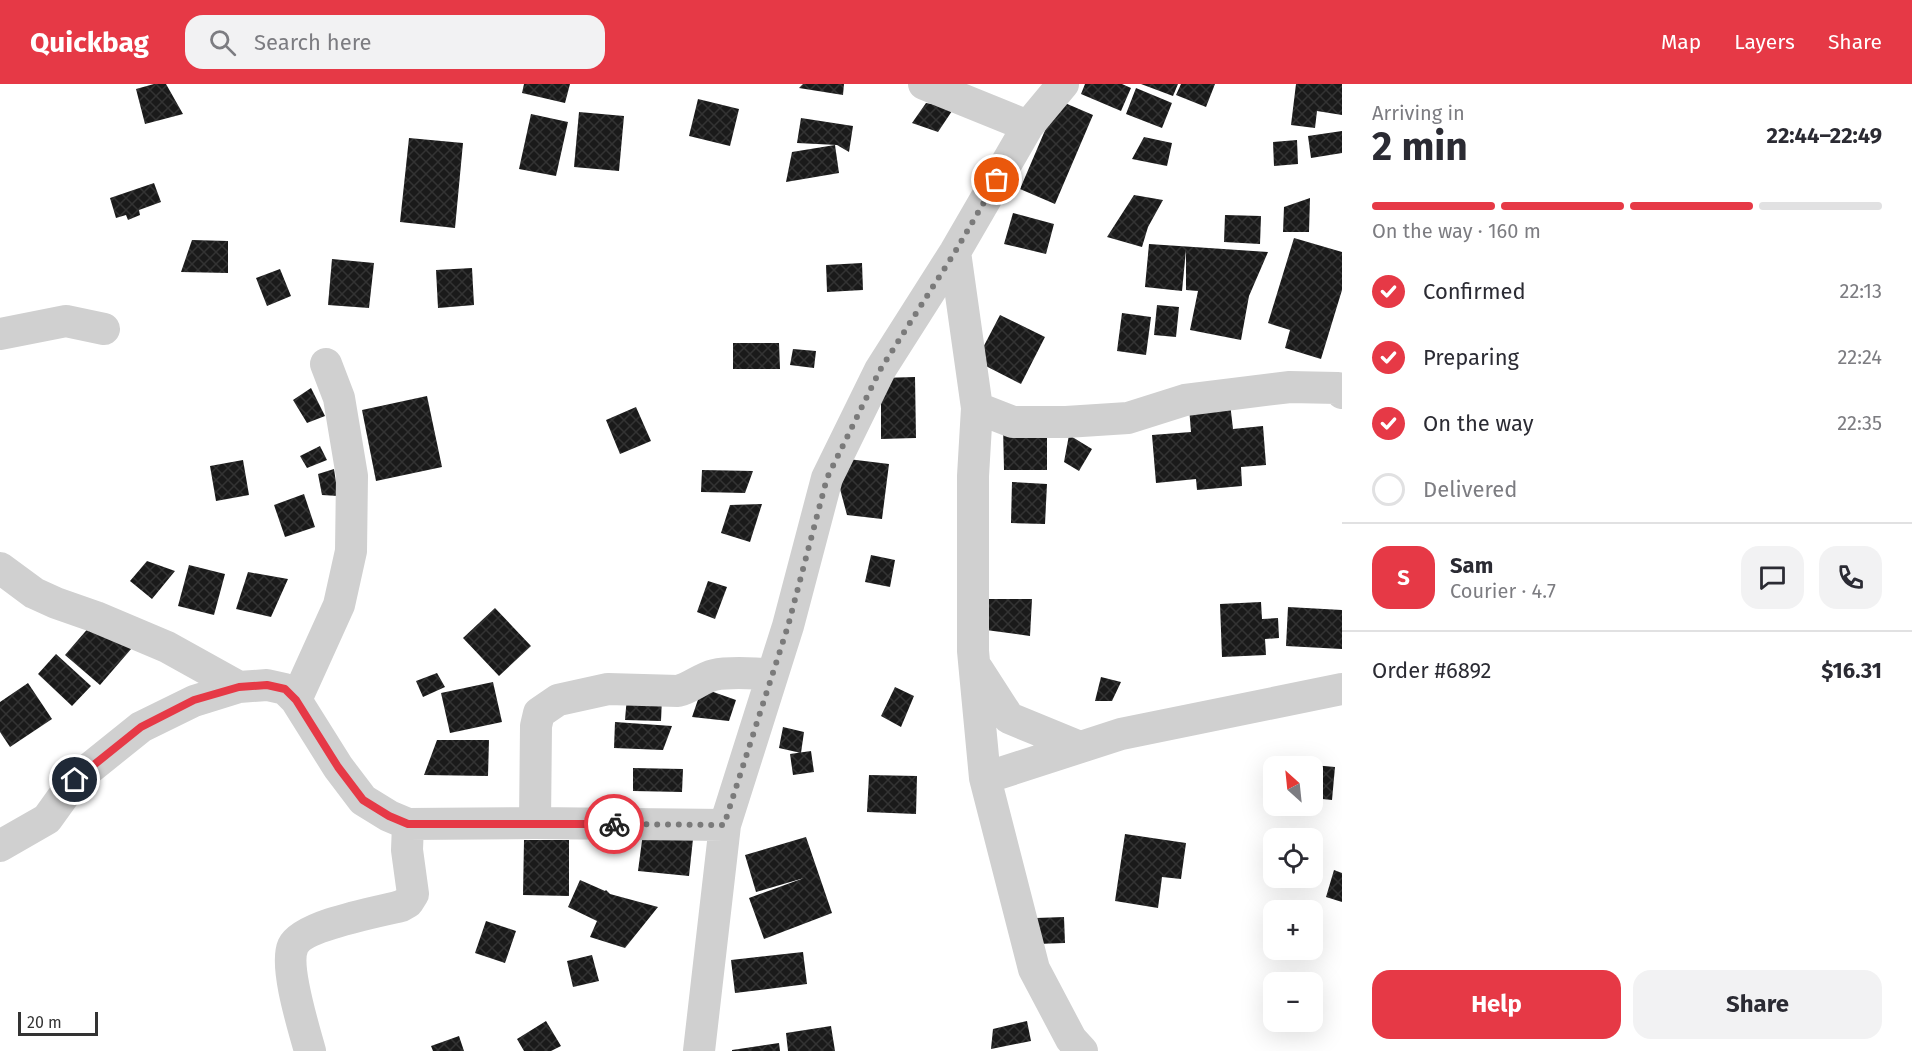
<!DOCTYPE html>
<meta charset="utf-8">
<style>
:root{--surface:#fff;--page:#f2f2f3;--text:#2b2b33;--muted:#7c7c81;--line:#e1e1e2;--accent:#e63946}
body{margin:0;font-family:"Fira Sans",sans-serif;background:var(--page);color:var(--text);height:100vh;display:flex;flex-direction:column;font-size:22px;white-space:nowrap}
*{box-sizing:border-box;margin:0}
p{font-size:20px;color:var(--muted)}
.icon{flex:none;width:33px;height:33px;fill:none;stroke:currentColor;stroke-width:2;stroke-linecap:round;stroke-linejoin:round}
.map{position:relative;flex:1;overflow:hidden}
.details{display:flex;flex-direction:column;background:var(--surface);width:570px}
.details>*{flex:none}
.needle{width:39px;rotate:333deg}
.buttons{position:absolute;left:1263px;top:672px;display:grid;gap:12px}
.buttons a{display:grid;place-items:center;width:60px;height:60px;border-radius:12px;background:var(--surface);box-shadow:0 6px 24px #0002;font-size:30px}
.scale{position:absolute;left:18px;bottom:15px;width:80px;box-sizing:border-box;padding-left:6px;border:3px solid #333;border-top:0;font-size:16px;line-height:21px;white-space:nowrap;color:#333;-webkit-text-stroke:4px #fff;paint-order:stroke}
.pin{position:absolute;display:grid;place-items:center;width:51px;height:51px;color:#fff;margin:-26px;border:3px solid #fff;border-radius:50%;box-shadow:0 2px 6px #0007}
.courier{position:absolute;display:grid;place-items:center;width:60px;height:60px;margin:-30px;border:4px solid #e63946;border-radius:50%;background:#fff;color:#222;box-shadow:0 2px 8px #0007}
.overview em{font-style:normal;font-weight:700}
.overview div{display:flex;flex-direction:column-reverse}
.overview{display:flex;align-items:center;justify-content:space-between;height:102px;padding:0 30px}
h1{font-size:39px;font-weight:700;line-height:45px}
.bar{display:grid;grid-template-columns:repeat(4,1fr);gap:9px 6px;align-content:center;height:72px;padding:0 30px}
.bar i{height:8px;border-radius:4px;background:var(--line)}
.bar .current{background:var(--accent)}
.bar p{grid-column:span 4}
.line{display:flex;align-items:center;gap:15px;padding:0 30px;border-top:2px solid var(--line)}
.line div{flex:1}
.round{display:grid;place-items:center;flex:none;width:63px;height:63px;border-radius:18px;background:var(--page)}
ol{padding:0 30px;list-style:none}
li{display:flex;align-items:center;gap:18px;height:66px}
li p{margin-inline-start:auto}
li .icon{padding:6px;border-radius:50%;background:var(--accent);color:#fff;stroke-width:4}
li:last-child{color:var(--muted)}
li i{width:33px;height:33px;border:3px solid var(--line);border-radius:50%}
.cta{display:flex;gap:12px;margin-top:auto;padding:12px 30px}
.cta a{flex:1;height:69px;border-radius:18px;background:var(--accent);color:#fff;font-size:24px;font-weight:700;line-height:69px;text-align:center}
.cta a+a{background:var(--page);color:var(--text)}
header{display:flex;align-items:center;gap:36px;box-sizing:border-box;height:84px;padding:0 30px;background:var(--accent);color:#fff}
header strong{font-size:28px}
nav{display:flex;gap:33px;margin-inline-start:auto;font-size:21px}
.search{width:420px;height:54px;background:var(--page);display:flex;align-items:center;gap:15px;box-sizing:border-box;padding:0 21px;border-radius:18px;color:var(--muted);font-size:22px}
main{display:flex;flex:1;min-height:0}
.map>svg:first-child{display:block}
</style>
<header>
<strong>Quickbag</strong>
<div class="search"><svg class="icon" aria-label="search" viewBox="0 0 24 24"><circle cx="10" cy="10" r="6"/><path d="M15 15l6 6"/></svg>Search here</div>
<nav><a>Map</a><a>Layers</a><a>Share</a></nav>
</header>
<main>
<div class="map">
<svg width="1342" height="967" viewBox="0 0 1342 967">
<defs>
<pattern id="building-cross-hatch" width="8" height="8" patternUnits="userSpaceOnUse" patternTransform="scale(1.5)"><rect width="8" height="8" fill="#1a1a1a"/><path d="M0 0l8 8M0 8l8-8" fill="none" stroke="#333"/></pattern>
</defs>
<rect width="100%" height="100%" fill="#fff"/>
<path fill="url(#building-cross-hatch)" d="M154 0H166L183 30 145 40 136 5Z
M524 0H570L565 19 522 9Z
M803 0H844L843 11 799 4Z
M1085 0H1122L1131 4 1121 27 1081 10Z
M1141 0H1178L1173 12Z
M1181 0H1215L1206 23 1176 11Z
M1296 0H1342V31L1317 27 1315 44 1291 41Z
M1136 4 1172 19 1162 44 1126 30Z
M698 15 739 25 730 62 689 52Z
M1058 16 1093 31 1055 120 1020 105Z
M926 19 954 24 938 48 912 39Z
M579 28 624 32 619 87 574 83Z
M531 30 568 38 556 92 519 85Z
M801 34 853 42 849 68 837 61 797 59Z
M1342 47V69L1311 74 1308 52Z
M1144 53 1172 59 1167 82 1132 75Z
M409 54 463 59 455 144 400 138Z
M1297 56 1298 80 1274 82 1273 58Z
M835 61 839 89 786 98 792 68Z
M154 99 161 118 139 126 140 131 128 136 126 131 116 134 110 114Z
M1134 111 1163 116 1148 143 1142 163 1107 153Z
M1310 114 1309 148H1283L1284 123Z
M1013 129 1054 140 1046 170 1004 160Z
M1225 131 1261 132 1260 160 1224 158Z
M1294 154 1342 168V206L1321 275 1285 264 1290 246 1268 239Z
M192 156 228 157V189L181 188Z
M1149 160 1268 168 1249 212 1241 256 1190 246 1198 207 1186 206V166L1182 207 1145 203Z
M332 175 374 179 369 224 328 221Z
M862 179 863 206 827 208 826 181Z
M472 184 474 221 438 224 436 186Z
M280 185 291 212 267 222 256 194Z
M1157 221 1179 223 1176 253 1154 251Z
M1122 229 1151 233 1146 271 1117 267Z
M1000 231 1045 253 1021 300 976 277Z
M733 259H779L780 285H733Z
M793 265 816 267 814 284 790 281Z
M915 293 916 354 881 355V294Z
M311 304 325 332 307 339 293 316Z
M427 312 442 383 376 397 362 326Z
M1230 319 1233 345 1263 342 1266 381 1241 383 1242 402 1197 406 1196 395 1156 399 1152 351 1191 348 1189 323Z
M636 323 651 357 620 370 606 336Z
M1047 342V386H1004L1003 343Z
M1069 351 1092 365 1079 387 1064 378Z
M320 362 327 376 307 384 300 372Z
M848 375 889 380 882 435 847 431 836 390Z
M243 376 249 411 216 417 210 382Z
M334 385 338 412 322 411 318 390Z
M702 386 753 387 745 409 701 408Z
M1012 398 1047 400 1045 440 1011 439Z
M304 410 315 443 285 453 274 421Z
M762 420 750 458 721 449 730 421Z
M871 471 895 476 890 503 865 498Z
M147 477 175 487 152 515 130 497Z
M189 481 225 490 214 531 178 522Z
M248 488 288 495 271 533 236 525Z
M708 497 727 503 715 535 697 528Z
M988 515H1032L1030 552 986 546Z
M1261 518 1262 535 1278 534 1279 554 1265 555 1266 571 1222 573 1220 520Z
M1288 523 1342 526V565L1286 562Z
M495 524 531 562 499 592 463 554Z
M97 534 132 564 100 601 65 571Z
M56 570 91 602 72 622 38 590Z
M437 589 445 603 423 613 416 597Z
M1101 593 1121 598 1112 617H1095Z
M493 598 502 638 450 649 441 609Z
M28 599 52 635 10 663 0 648V618Z
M895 603 914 612 901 643 881 632Z
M702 604 736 616 729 637 692 633Z
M627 612 662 614 661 637 625 636Z
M615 638 672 642 663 666 614 664Z
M783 643 804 648 801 669 779 664Z
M437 656H489L488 692 424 691Z
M811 667 814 688 793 691 790 670Z
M1313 681 1335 683 1332 716 1312 714Z
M633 684 683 685 682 708 633 707Z
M869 691 917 692 916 730 867 728Z
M643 749 693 755 689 792 638 787Z
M1125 750 1186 759 1181 795 1162 793 1158 824 1115 817Z
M806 753 832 829 764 855 749 814 804 794 756 808 745 771Z
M524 756H569V812L523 811Z
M1334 786 1342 789V818L1326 813Z
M580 796 605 807 606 806 610 810 658 823 625 864 590 853 597 837 568 823Z
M1064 833 1065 859 1037 860 1036 834Z
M486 837 516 847 505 879 475 869Z
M803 868 807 900 735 909 731 876Z
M592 871 599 897 573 903 567 877Z
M546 937 561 962 551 967H524L517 955Z
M1027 937 1031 957 991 965 993 945Z
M831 942 835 967H788L786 949Z
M459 952 464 967H433L431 962Z
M779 959 780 967H732V966Z"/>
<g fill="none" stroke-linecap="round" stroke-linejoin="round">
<path stroke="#d0d0d0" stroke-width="32" d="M924 0 1028 42
M955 168 977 324 973 392V567L985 694 1034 885 1071 955 1082 967
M0 250 66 237 104 245
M977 324 1013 338H1066L1128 334 1185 316 1290 303 1338 304 1342 309
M0 484 34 509 56 519 96 533 167 563 239 603
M978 586 1009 634 1080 663
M296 616 339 521 351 467 352 392 339 314 326 280
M985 694 1121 650 1342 605
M535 739 536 642 539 629 558 616 608 605 678 607C691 604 701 594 714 591 732 587 754 590 772 590
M0 762 47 735 75 696 141 643 194 617 239 603 267 601 285 605 296 616 338 683 363 716 389 732 408 740 535 739 725 741
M310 967C304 945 284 882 293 862 303 841 378 828 401 822L408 818 413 810 407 766 408 740
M699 967 725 741 788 542 827 394 880 286 955 168 1028 42 1063 0"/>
</g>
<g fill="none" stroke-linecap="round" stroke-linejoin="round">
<path stroke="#7a7a7a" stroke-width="6" stroke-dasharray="0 10.8" d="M614 740 724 741 788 542 827 394 880 286 955 168 997 96"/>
<path stroke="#e63946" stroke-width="8" d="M75 696 141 643 194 616 239 603 267 601 285 605 296 616 338 683 363 716 389 732 408 740H614"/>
</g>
</svg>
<div class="buttons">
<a><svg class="needle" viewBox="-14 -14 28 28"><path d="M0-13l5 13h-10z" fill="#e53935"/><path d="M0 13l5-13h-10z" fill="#7c7c81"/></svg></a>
<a><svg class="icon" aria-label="locate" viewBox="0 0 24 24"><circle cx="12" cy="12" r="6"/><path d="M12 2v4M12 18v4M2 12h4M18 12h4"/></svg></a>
<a>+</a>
<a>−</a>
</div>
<div class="scale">20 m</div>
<div class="pin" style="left:997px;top:96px;background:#ea580c"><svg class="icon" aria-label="bag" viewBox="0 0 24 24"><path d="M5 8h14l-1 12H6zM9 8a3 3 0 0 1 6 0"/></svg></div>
<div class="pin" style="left:75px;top:696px;background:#1f2937"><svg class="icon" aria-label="home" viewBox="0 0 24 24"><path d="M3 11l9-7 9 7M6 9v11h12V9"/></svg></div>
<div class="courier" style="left:614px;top:740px"><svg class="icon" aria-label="bike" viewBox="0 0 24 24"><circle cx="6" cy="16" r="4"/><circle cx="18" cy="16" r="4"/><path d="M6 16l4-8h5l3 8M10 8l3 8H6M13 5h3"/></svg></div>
</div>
<section class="details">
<div class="overview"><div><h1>2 min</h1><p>Arriving in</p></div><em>22:44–22:49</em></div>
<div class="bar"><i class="current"></i><i class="current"></i><i class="current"></i><i></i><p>On the way · 160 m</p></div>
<ol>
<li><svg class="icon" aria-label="check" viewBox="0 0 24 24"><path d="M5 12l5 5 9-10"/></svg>Confirmed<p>22:13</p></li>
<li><svg class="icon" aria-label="check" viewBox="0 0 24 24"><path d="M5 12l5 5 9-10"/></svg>Preparing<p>22:24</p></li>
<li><svg class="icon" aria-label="check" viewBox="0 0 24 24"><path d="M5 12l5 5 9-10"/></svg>On the way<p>22:35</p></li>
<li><i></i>Delivered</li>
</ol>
<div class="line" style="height:108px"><b class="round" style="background:var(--accent);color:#fff">S</b><div><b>Sam</b><p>Courier · 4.7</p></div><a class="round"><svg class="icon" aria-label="chat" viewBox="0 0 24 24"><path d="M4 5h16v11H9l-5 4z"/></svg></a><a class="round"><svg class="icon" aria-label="phone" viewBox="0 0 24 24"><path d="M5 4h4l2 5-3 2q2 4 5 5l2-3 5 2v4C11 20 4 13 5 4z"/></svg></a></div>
<div class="line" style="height:78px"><div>Order #6892</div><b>$16.31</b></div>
<div class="cta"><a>Help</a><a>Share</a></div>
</section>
</main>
